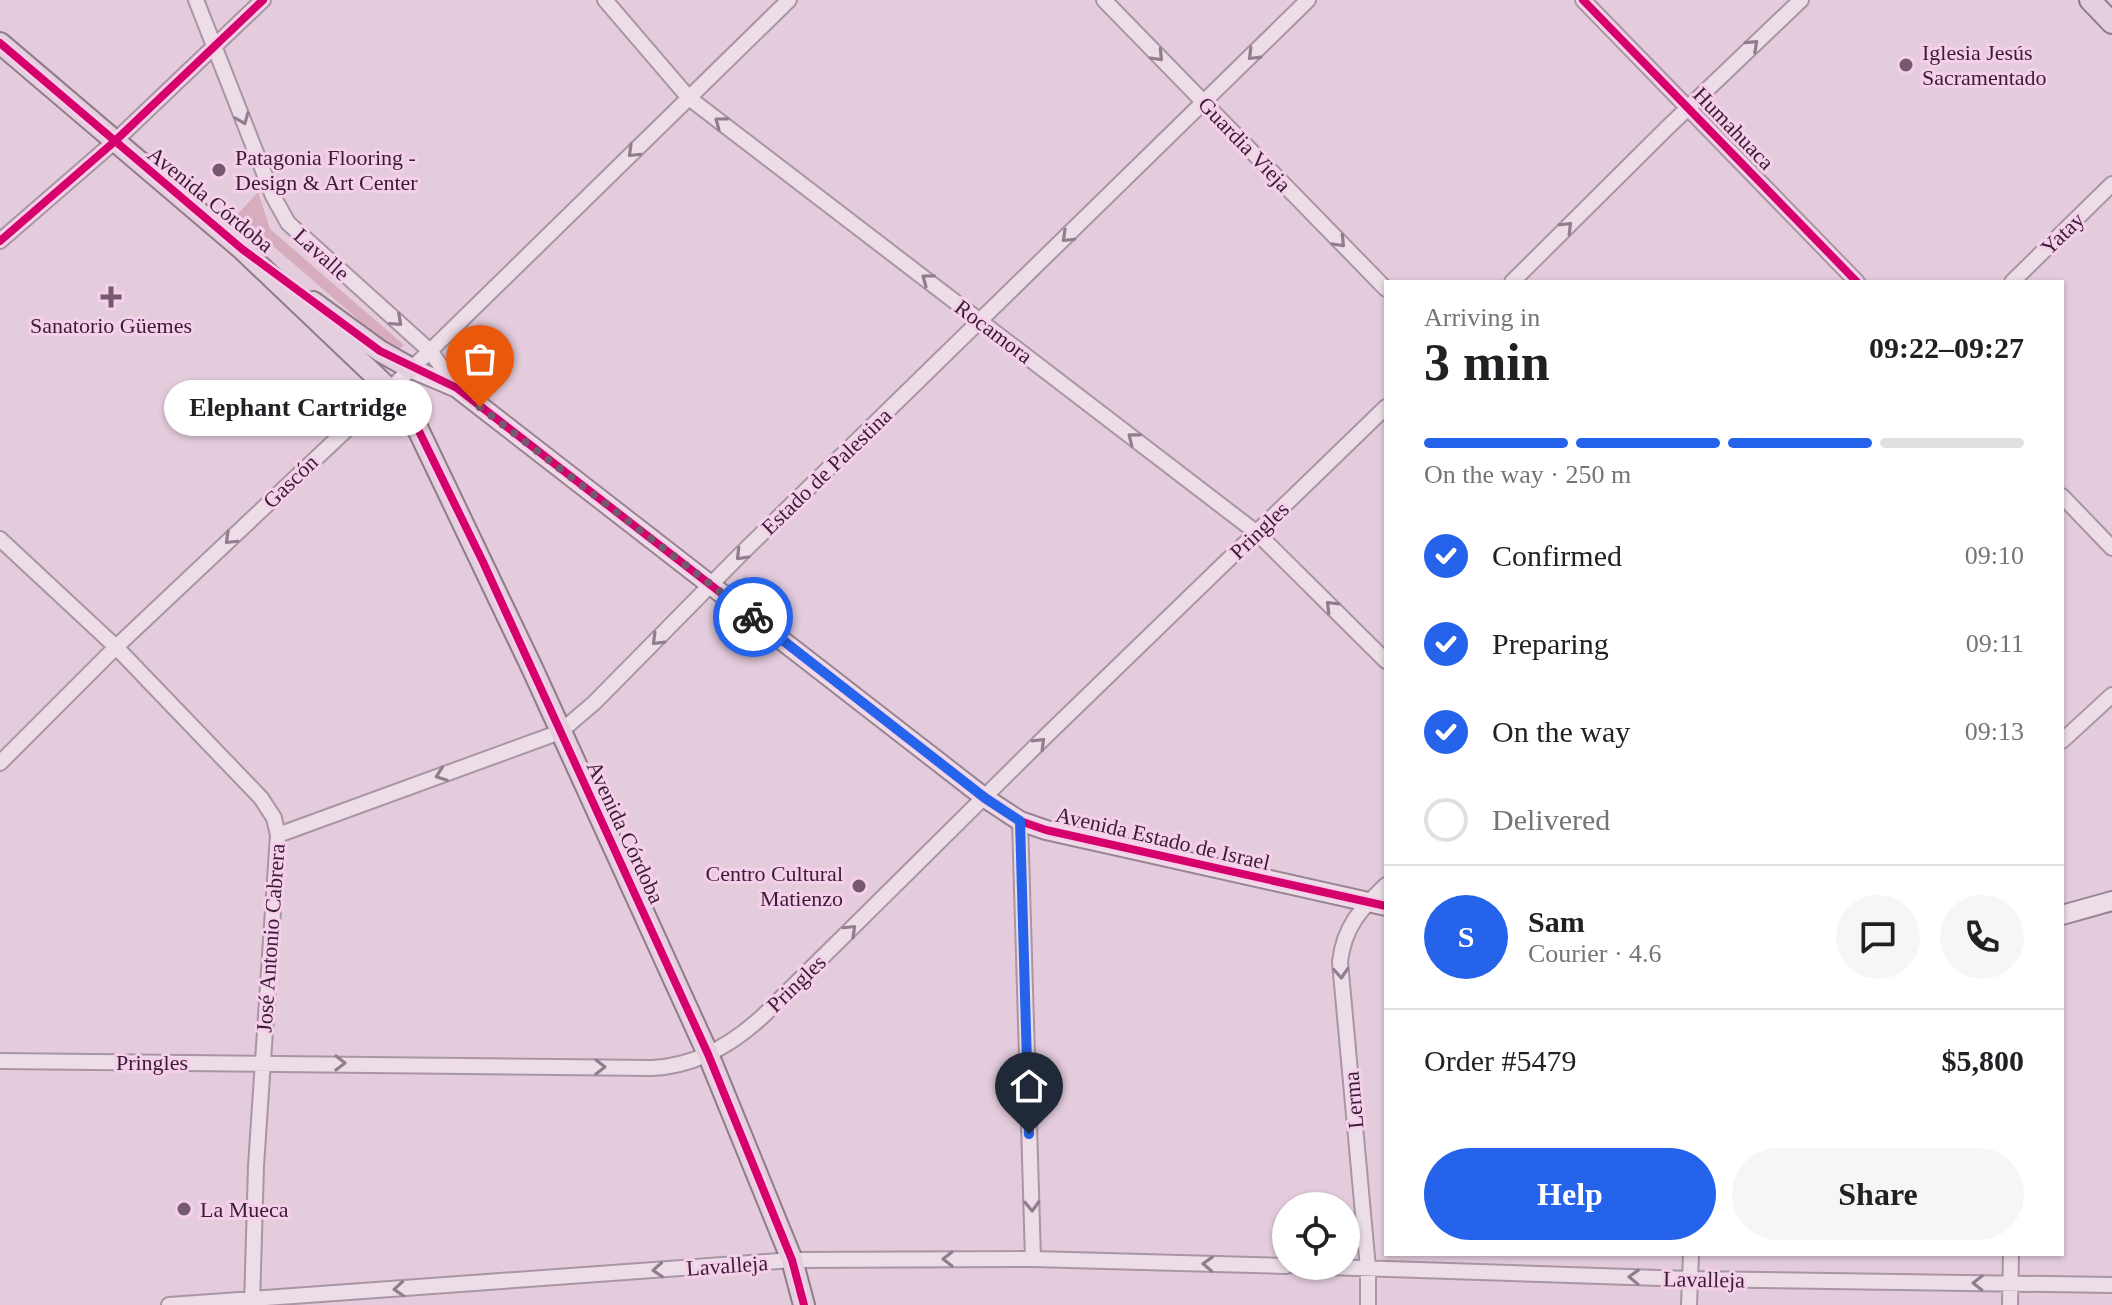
<!DOCTYPE html>
<meta charset="utf-8">
<style>
:root{--surface:#fff;--page:#f6f6f6;--text:#202124;--muted:#757577;--line:#e0e0e0;--accent:#2563eb}
body{margin:0;font-family:"Times New Roman",serif;background:var(--page);color:var(--text);height:100vh;display:flex;flex-direction:column;font-size:30px;white-space:nowrap}
*{box-sizing:border-box;margin:0}
p{font-size:26px;color:var(--muted)}
.icon{flex:none;width:44px;height:44px;fill:none;stroke:currentColor;stroke-width:2;stroke-linecap:round;stroke-linejoin:round}
.map{position:relative;flex:1;overflow:hidden}
.details{position:absolute;left:1384px;top:280px;width:680px;height:976px;display:flex;flex-direction:column;background:var(--surface);border-radius:0px;box-shadow:0 2px 6px #0004}
.details>*{flex:none}
.controls{position:absolute;left:1272px;top:1192px;display:grid;gap:16px}
.controls a{display:grid;place-items:center;width:88px;height:88px;border-radius:50%;background:var(--surface);box-shadow:0 2px 6px #0004;font-size:40px}
.pin{position:absolute;display:grid;place-items:center;width:68px;height:68px;color:#fff;margin:-82px -34px;border-radius:50% 50% 50% 0;rotate:-45deg;box-shadow:0 0 8px #0007}
.pin .icon{rotate:45deg}
.courier{position:absolute;display:grid;place-items:center;width:80px;height:80px;margin:-40px;border:6px solid #2563eb;border-radius:50%;background:#fff;color:#222;box-shadow:0 2px 10px #0007}
.bubble{position:absolute;height:56px;border-radius:28px;background:var(--surface);box-shadow:0 2px 6px #0004;font-size:26px;font-weight:700;line-height:56px;text-align:center}
.overview em{font-style:normal;font-weight:700}
.overview div{display:flex;flex-direction:column-reverse}
.overview{display:flex;align-items:center;justify-content:space-between;height:136px;padding:0 40px}
h1{font-size:52px;font-weight:700;line-height:60px}
.bar{display:grid;grid-template-columns:repeat(4,1fr);gap:12px 8px;align-content:center;height:96px;padding:0 40px}
.bar i{height:10px;border-radius:6px;background:var(--line)}
.bar .on{background:var(--accent)}
.bar p{grid-column:span 4}
.line{display:flex;align-items:center;gap:20px;padding:0 40px;border-top:2px solid var(--line)}
.line div{flex:1}
.round{display:grid;place-items:center;flex:none;width:84px;height:84px;border-radius:42px;background:var(--page)}
ol{padding:0 40px;list-style:none}
li{display:flex;align-items:center;gap:24px;height:88px}
li p{margin-inline-start:auto}
li .icon{padding:8px;border-radius:50%;background:var(--accent);color:#fff;stroke-width:4}
li:last-child{color:var(--muted)}
li i{width:44px;height:44px;border:4px solid var(--line);border-radius:50%}
.button{display:flex;gap:16px;margin-top:auto;padding:16px 40px}
.button a{flex:1;height:92px;border-radius:48px;background:var(--accent);color:#fff;font-size:32px;font-weight:700;line-height:92px;text-align:center}
.button a+a{background:var(--page);color:var(--text)}
.map>svg:first-child{display:block}
</style>
<div class="map">
<svg width="2112" height="1305" viewBox="0 0 2112 1305">
<rect width="100%" height="100%" fill="#e4ccdc"/>
<path fill="#d7adbd" d="M258 192 270 229 404 345 396 352 237 215Z"/>
<g fill="none" stroke-linecap="round" stroke-linejoin="round">
<g stroke="#a995a4" stroke-width="18">
<path id="street" d="M196 0 273 196 288 223 430 351 457 388
M605 0 689 98 1257 533 1386 661
M1104 0 1386 289
M1583 0 1857 282
M0 241 114 142 263 0
M1512 282 1668 127 1801 0
M2012 282 2112 184
M2062 496 2112 548
M0 539 116 647 261 798 274 818 278 835 256 1166 252 1305
M2062 741 2112 695
M0 763 116 647 430 351 789 0
M1020 821 1033 1259
M278 835 560 732 594 703 741 554 1308 0
M0 1061 652 1068C696 1066 733 1044 764 1015L1046 736 1386 407
M1296 1266 1690 1279 2112 1285
M169 1305 792 1260 1033 1259 1286 1266
M1368 1305V1268L1340 962C1344 926 1361 909 1386 885
M1689 1305 1691 1254
M2010 1305 2011 1254"/>
</g>
<g stroke="#998494" stroke-width="22">
<path id="secondary" d="M410 368 457 388 985 798 1020 821 1046 830 1386 906
M2062 915 2112 901"/>
</g>
<g stroke="#8e7c8a" stroke-width="24">
<path id="primary" d="M2090 0 2112 23
M0 43 242 249 388 388 415 423 533 670 708 1054 792 1260 804 1305
M313 302 380 351 410 368"/>
</g>
<use href="#street" stroke="#ecdde7" stroke-width="14"/>
<use href="#secondary" stroke="#ecdde7" stroke-width="18"/>
<use href="#primary" stroke="#e4cfde" stroke-width="20"/>
<g stroke="#f6d0ea" stroke-width="13">
<path id="cycleway" d="M1583 0 1857 282
M0 43 242 249 380 351 457 388 985 798 1020 821 1046 830 1386 906
M0 241 114 142 263 0
M388 388 415 423 483 562 708 1054 792 1260 804 1305"/>
</g>
<use href="#cycleway" stroke="#d6006c" stroke-width="8"/>
</g>
<defs><path id="oneway-chevron" d="M-2-3.5L2.5 0L-2 3.5" fill="none" stroke-width="1.6" stroke-linecap="round" stroke-linejoin="round" transform="scale(2)"/></defs>
<g stroke="#927d8e">
<use href="#oneway-chevron" transform="translate(1753 45) rotate(-43)"/>
<use href="#oneway-chevron" transform="translate(1253 55) rotate(135)"/>
<use href="#oneway-chevron" transform="translate(1158 56) rotate(46)"/>
<use href="#oneway-chevron" transform="translate(243 119) rotate(68)"/>
<use href="#oneway-chevron" transform="translate(720 122) rotate(-143)"/>
<use href="#oneway-chevron" transform="translate(633 152) rotate(136)"/>
<use href="#oneway-chevron" transform="translate(1567 227) rotate(-45)"/>
<use href="#oneway-chevron" transform="translate(1067 237) rotate(136)"/>
<use href="#oneway-chevron" transform="translate(1340 242) rotate(46)"/>
<use href="#oneway-chevron" transform="translate(927 279) rotate(-143)"/>
<use href="#oneway-chevron" transform="translate(397 321) rotate(42)"/>
<use href="#oneway-chevron" transform="translate(1133 438) rotate(-142)"/>
<use href="#oneway-chevron" transform="translate(230 539) rotate(136)"/>
<use href="#oneway-chevron" transform="translate(741 555) rotate(134)"/>
<use href="#oneway-chevron" transform="translate(1331 606) rotate(-135)"/>
<use href="#oneway-chevron" transform="translate(657 640) rotate(135)"/>
<use href="#oneway-chevron" transform="translate(1040 743) rotate(-45)"/>
<use href="#oneway-chevron" transform="translate(441 775) rotate(160)"/>
<use href="#oneway-chevron" transform="translate(851 930) rotate(-44)"/>
<use href="#oneway-chevron" transform="translate(1341 973) rotate(86)"/>
<use href="#oneway-chevron" transform="translate(340 1063) rotate(1)"/>
<use href="#oneway-chevron" transform="translate(600 1067) rotate(1)"/>
<use href="#oneway-chevron" transform="translate(1032 1206) rotate(88)"/>
<use href="#oneway-chevron" transform="translate(948 1259) rotate(180)"/>
<use href="#oneway-chevron" transform="translate(1208 1264) rotate(-178)"/>
<use href="#oneway-chevron" transform="translate(658 1270) rotate(176)"/>
<use href="#oneway-chevron" transform="translate(1634 1277) rotate(-178)"/>
<use href="#oneway-chevron" transform="translate(1978 1283) rotate(-179)"/>
<use href="#oneway-chevron" transform="translate(399 1289) rotate(176)"/>
</g>
<g fill="none" stroke-linecap="round" stroke-linejoin="round">
<path stroke="#745a6f" stroke-width="8" stroke-dasharray="0 14.4" d="M480 407 753 617"/>
<path stroke="#2563eb" stroke-width="10" d="M753 617 985 798 1020 821 1029 1134"/>
</g>
<g fill="#745a6f" stroke="#f6d0ea" stroke-width="3">
<circle cx="1906" cy="65" r="8"/>
<circle cx="219" cy="170" r="8"/>
<path d="M107 285h8v8h8v8h-8v8h-8v-8h-8v-8h8z"/>
<circle cx="859" cy="886" r="8"/>
<circle cx="184" cy="1209" r="8"/>
</g>
<g text-anchor="middle" stroke-width="6" stroke-linejoin="round" paint-order="stroke">
<g font-size="22" fill="#381d35" stroke="#f6d0ea" text-anchor="start">
<text x="1922" y="60">Iglesia Jesús<tspan x="1922" dy="25">Sacramentado</tspan></text>
<text x="235" y="165">Patagonia Flooring -<tspan x="235" dy="25">Design &amp; Art Center</tspan></text>
<text x="111" y="333" text-anchor="middle">Sanatorio Güemes</text>
<text x="843" y="881" text-anchor="end">Centro Cultural<tspan x="843" dy="25">Matienzo</tspan></text>
<text x="200" y="1217">La Mueca</text>
</g>
<g font-size="22" fill="#381d35" stroke="#f6d0ea">
<text transform="translate(1734 128) rotate(46)" y="8">Humahuaca</text>
<text transform="translate(1245 144) rotate(46)" y="8">Guardia Vieja</text>
<text transform="translate(211 199) rotate(39)" y="8">Avenida Córdoba</text>
<text transform="translate(2062 233) rotate(-44)" y="8">Yatay</text>
<text transform="translate(322 254) rotate(42)" y="8">Lavalle</text>
<text transform="translate(994 331) rotate(37)" y="8">Rocamora</text>
<text transform="translate(826 471) rotate(-44)" y="8">Estado de Palestina</text>
<text transform="translate(290 481) rotate(-44)" y="8">Gascón</text>
<text transform="translate(1259 530) rotate(-44)" y="8">Pringles</text>
<text transform="translate(626 832) rotate(65)" y="8">Avenida Córdoba</text>
<text transform="translate(1163 838) rotate(13)" y="8">Avenida Estado de Israel</text>
<text transform="translate(270 938) rotate(-86)" y="8">José Antonio Cabrera</text>
<text transform="translate(796 983) rotate(-44)" y="8">Pringles</text>
<text x="152" y="1070">Pringles</text>
<text transform="translate(1353 1100) rotate(-95)" y="8">Lerma</text>
<text transform="translate(727 1265) rotate(-4)" y="8">Lavalleja</text>
<text transform="translate(1704 1279) rotate(1)" y="8">Lavalleja</text>
</g>
</g>
</svg>
<div class="controls">
<a><svg class="icon" aria-label="locate" viewBox="0 0 24 24"><circle cx="12" cy="12" r="6"/><path d="M12 2v4M12 18v4M2 12h4M18 12h4"/></svg></a>
</div>
<div class="pin" style="left:480px;top:407px;background:#ea580c"><svg class="icon" aria-label="bag" viewBox="0 0 24 24"><path d="M5 8h14l-1 12H6zM9 8a3 3 0 0 1 6 0"/></svg></div>
<div class="pin" style="left:1029px;top:1134px;background:#1f2937"><svg class="icon" aria-label="home" viewBox="0 0 24 24"><path d="M3 11l9-7 9 7M6 9v11h12V9"/></svg></div>
<div class="courier" style="left:753px;top:617px"><svg class="icon" aria-label="bike" viewBox="0 0 24 24"><circle cx="6" cy="16" r="4"/><circle cx="18" cy="16" r="4"/><path d="M6 16l4-8h5l3 8M10 8l3 8H6M13 5h3"/></svg></div>
<div class="bubble" style="left:164px;top:380px;width:268px">Elephant Cartridge</div>
<section class="details">
<div class="overview"><div><h1>3 min</h1><p>Arriving in</p></div><em>09:22–09:27</em></div>
<div class="bar"><i class="on"></i><i class="on"></i><i class="on"></i><i></i><p>On the way · 250 m</p></div>
<ol>
<li><svg class="icon" aria-label="check" viewBox="0 0 24 24"><path d="M5 12l5 5 9-10"/></svg>Confirmed<p>09:10</p></li>
<li><svg class="icon" aria-label="check" viewBox="0 0 24 24"><path d="M5 12l5 5 9-10"/></svg>Preparing<p>09:11</p></li>
<li><svg class="icon" aria-label="check" viewBox="0 0 24 24"><path d="M5 12l5 5 9-10"/></svg>On the way<p>09:13</p></li>
<li><i></i>Delivered</li>
</ol>
<div class="line" style="height:144px"><b class="round" style="background:var(--accent);color:#fff">S</b><div><b>Sam</b><p>Courier · 4.6</p></div><a class="round"><svg class="icon" aria-label="chat" viewBox="0 0 24 24"><path d="M4 5h16v11H9l-5 4z"/></svg></a><a class="round"><svg class="icon" aria-label="phone" viewBox="0 0 24 24"><path d="M5 4h4l2 5-3 2q2 4 5 5l2-3 5 2v4C11 20 4 13 5 4z"/></svg></a></div>
<div class="line" style="height:104px"><div>Order #5479</div><b>$5,800</b></div>
<div class="button"><a>Help</a><a>Share</a></div>
</section>
</div>
